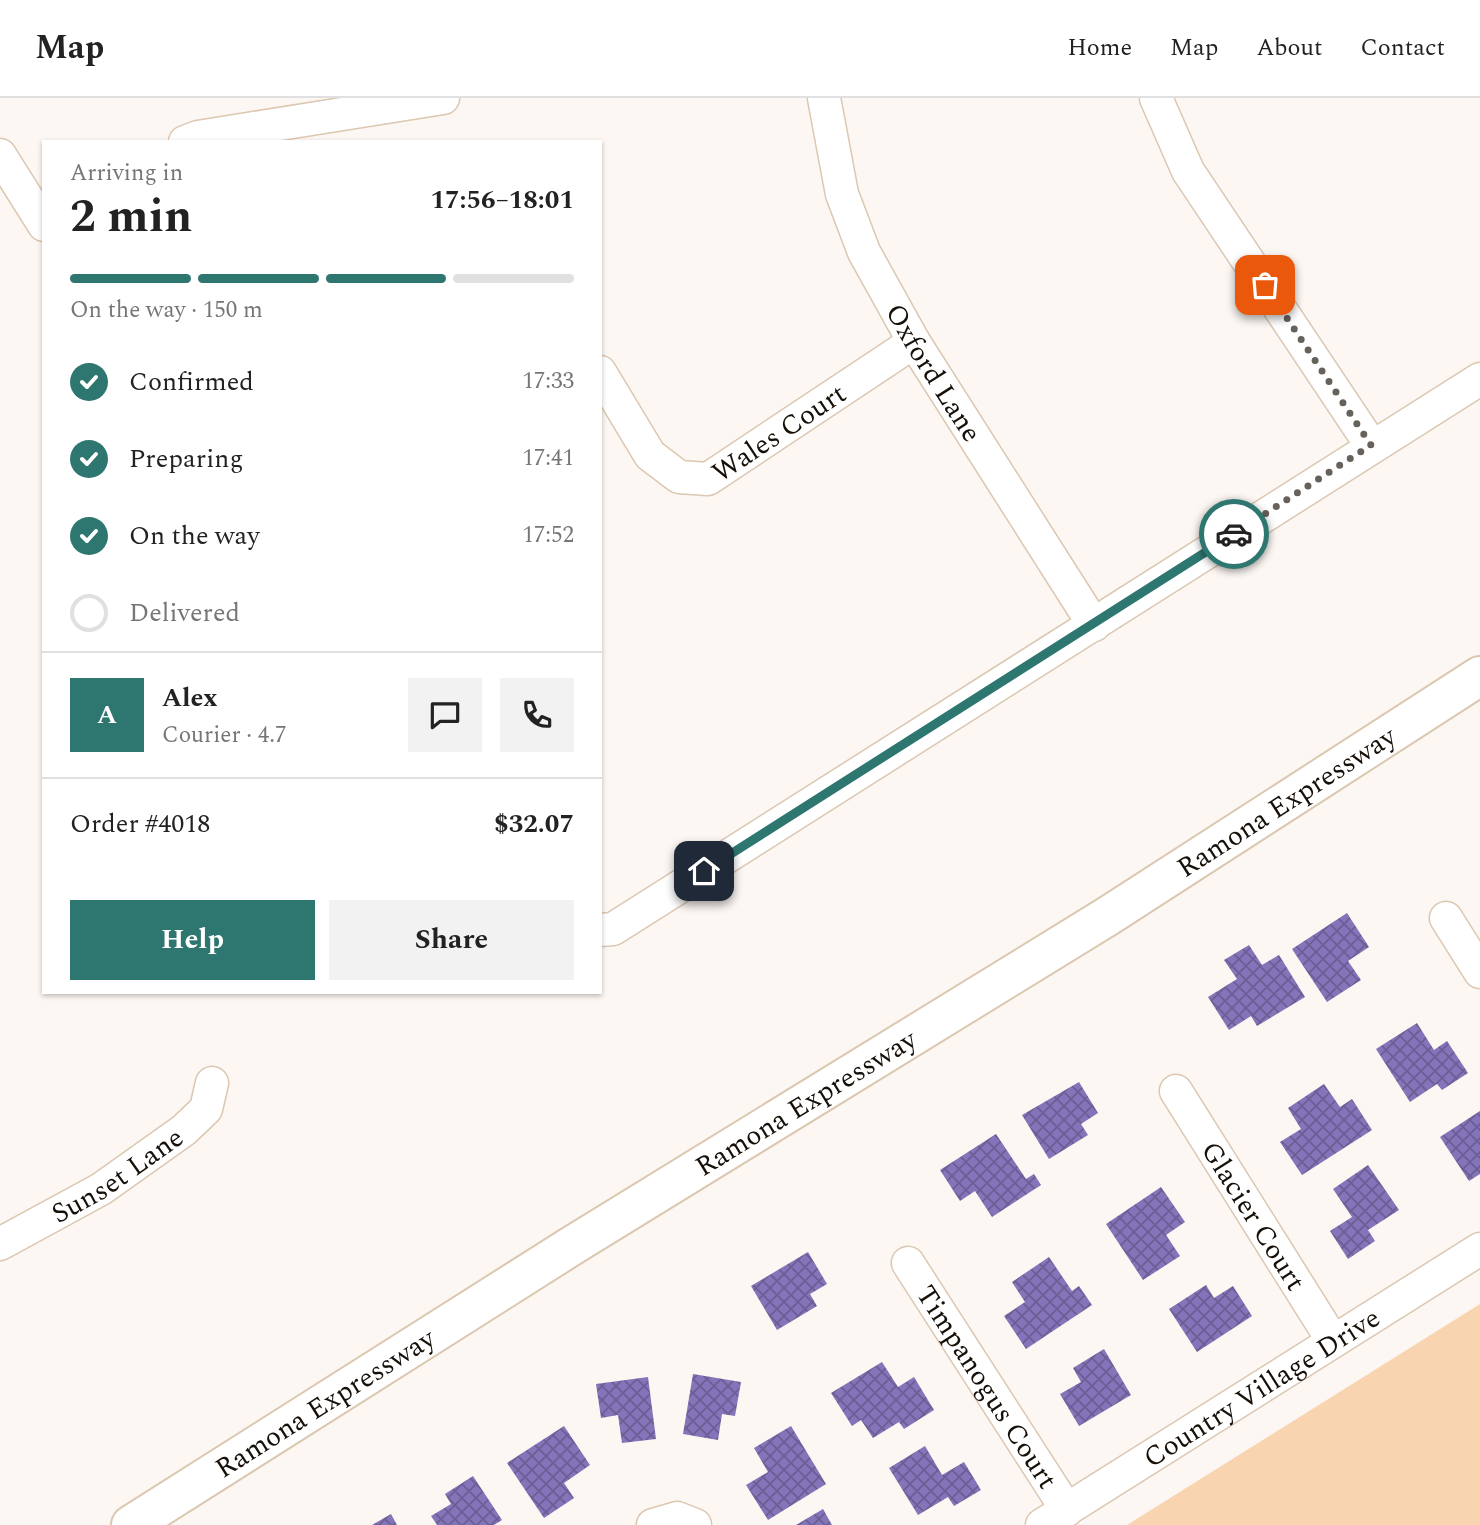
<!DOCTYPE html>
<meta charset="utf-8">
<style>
:root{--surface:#fff;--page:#f2f2f2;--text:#222;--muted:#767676;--line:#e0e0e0;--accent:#2e7670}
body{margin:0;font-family:Spectral,serif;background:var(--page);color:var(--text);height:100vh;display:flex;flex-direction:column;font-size:26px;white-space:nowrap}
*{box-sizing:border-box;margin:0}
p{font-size:23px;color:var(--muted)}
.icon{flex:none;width:38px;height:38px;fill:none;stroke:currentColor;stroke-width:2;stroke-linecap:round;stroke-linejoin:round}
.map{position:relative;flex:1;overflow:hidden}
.drawer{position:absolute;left:42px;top:42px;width:560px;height:854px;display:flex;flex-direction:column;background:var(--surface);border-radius:0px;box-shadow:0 2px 5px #0004}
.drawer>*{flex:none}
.pin{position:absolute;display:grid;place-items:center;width:60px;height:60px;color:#fff;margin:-30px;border-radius:14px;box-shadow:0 4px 10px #0006}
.courier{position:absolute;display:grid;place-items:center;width:70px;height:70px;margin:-35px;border:5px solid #2e7670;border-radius:50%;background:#fff;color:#222;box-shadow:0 2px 9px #0007}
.head em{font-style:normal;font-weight:700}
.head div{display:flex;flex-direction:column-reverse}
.head{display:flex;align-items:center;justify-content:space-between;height:119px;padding:0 28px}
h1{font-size:46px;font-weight:700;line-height:52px}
.bar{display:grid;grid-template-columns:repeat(4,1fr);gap:10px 7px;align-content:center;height:84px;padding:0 28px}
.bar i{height:9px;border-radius:5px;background:var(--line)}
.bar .current{background:var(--accent)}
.bar p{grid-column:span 4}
.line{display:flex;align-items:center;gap:18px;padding:0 28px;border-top:2px solid var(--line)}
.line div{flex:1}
.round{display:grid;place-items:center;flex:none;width:74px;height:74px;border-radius:0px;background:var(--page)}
ol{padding:0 28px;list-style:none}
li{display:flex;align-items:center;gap:21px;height:77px}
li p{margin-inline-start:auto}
li .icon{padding:7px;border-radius:50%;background:var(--accent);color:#fff;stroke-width:4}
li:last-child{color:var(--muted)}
li i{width:38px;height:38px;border:4px solid var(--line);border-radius:50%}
.button{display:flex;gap:14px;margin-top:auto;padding:14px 28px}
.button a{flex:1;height:80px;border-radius:0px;background:var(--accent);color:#fff;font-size:28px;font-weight:700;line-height:80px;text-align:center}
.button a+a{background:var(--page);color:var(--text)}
header{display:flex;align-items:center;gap:42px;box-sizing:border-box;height:98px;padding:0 35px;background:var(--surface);border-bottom:2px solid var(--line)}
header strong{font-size:33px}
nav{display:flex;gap:38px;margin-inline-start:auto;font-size:24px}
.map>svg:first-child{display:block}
</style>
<header>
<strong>Map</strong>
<nav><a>Home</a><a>Map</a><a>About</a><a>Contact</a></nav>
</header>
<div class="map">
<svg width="1480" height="1427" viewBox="0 0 1480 1427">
<defs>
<pattern id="building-cross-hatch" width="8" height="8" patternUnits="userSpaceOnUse" patternTransform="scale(1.75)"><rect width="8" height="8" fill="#8474b9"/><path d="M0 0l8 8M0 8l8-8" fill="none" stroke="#6b5e95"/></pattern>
</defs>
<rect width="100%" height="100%" fill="#fcf7f3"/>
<path fill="#f8d4b0" d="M1480 1206V1427H1127Z"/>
<path fill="url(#building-cross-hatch)" d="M1347 815 1369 849 1348 863 1361 882 1327 904 1292 851Z
M1249 847 1262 867 1279 857 1305 899 1257 928 1251 918 1229 932 1208 899 1237 881 1224 862Z
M1417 925 1434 952 1447 943 1468 975 1442 992 1437 986 1410 1004 1376 951Z
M1079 984 1098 1015 1081 1026 1088 1037 1049 1061 1022 1017Z
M1324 986 1340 1009 1352 1001 1372 1032 1302 1077 1280 1044 1301 1031 1288 1010Z
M1480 1013V1076L1469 1083 1440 1039Z
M996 1036 1026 1081 1034 1076 1041 1087 992 1119 975 1093 960 1103 940 1072Z
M1368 1067 1399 1112 1368 1132 1375 1143 1348 1161 1330 1133 1352 1119 1333 1091Z
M1161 1089 1185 1124 1166 1137 1180 1158 1143 1182 1106 1126Z
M808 1154 827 1186 810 1196 817 1208 777 1232 751 1188Z
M1049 1159 1072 1193 1079 1188 1092 1207 1026 1251 1004 1218 1025 1204 1012 1184Z
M1206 1187 1214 1200 1233 1188 1252 1218 1197 1254 1169 1211Z
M1104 1251 1131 1297 1079 1328 1060 1296 1081 1284 1073 1270Z
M882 1264 898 1289 914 1279 934 1312 904 1331 899 1324 873 1340 861 1322 852 1328 831 1295Z
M693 1276 741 1284 735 1318 722 1316 718 1342 683 1336Z
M648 1279 656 1341 622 1345 618 1317 601 1320 596 1286Z
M564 1328 590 1367 564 1385 574 1400 544 1420 507 1365Z
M791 1328 826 1386 768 1422 746 1387 768 1374 754 1350Z
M925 1348 942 1377 964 1364 981 1392 954 1408 948 1399 918 1417 889 1370Z
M473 1378 502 1422 494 1427H437L431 1418 451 1406 445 1396Z
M823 1411 832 1427H796Z
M391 1416 397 1427H372Z"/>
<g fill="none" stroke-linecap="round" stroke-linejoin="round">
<g stroke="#dcc7b1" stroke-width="35">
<g id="minor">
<path id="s1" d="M824 0 842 96 864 154 914 244 1094 527"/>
<path d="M1156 0 1188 73 1371 347"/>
<path d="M185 44 198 39 443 0"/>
<path d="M0 57 44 127"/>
<path id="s2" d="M600 274 650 357 679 379 708 381 914 244"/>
<path d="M1446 820 1480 874"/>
<path d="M600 832 613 831 1480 281"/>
<path id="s3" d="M1176 993 1333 1243"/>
<path id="s4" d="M0 1146 101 1091 184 1032 206 1011 212 985"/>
<path id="s5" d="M908 1165 1067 1412"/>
<path d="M653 1427 677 1420 695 1427"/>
<path id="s6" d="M1042 1427 1480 1151"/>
</g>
</g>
<g stroke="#dcc7b1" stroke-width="42">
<g id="primary">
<path id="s7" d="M131 1427 573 1147 1108 818 1480 578"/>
</g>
</g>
<use href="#minor" stroke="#fff" stroke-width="32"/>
<use href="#primary" stroke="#fff" stroke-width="38"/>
</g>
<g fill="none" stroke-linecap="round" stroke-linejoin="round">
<path stroke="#67615b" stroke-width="7" stroke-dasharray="0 12.6" d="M1234 436 1371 347 1265 187"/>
<path stroke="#2e7670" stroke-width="9" d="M704 773 1234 436"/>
</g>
<g text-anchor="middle" stroke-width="6" stroke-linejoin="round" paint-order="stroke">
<g font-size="28" fill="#171009" stroke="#fff">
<text dy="10" stroke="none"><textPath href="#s1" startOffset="299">Oxford Lane</textPath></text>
<text dy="10" stroke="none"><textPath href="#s2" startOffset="247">Wales Court</textPath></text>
<text dy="10" stroke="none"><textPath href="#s7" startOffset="1363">Ramona Expressway</textPath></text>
<text dy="10" stroke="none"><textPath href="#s7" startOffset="796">Ramona Expressway</textPath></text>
<text dy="10" stroke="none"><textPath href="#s4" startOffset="136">Sunset Lane</textPath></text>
<text dy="10" stroke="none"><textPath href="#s3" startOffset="147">Glacier Court</textPath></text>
<text dy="10" stroke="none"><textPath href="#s5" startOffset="147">Timpanogus Court</textPath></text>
<text dy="10" stroke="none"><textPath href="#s6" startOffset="259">Country Village Drive</textPath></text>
<text dy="10" stroke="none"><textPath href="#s7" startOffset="229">Ramona Expressway</textPath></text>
</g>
</g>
</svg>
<div class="pin" style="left:1265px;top:187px;background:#ea580c"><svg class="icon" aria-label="bag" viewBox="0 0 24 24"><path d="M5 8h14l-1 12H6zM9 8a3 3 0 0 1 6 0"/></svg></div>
<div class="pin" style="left:704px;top:773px;background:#1f2937"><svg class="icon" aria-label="home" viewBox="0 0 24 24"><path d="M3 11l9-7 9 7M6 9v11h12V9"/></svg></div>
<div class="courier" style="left:1234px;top:436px"><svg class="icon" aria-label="car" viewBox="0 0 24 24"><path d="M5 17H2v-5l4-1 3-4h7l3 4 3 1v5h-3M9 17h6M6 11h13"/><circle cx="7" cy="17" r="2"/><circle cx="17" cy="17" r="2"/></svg></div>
<section class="drawer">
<div class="head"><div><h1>2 min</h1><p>Arriving in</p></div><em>17:56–18:01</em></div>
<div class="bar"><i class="current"></i><i class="current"></i><i class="current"></i><i></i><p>On the way · 150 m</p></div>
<ol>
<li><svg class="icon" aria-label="check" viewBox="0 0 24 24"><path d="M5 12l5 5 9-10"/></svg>Confirmed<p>17:33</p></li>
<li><svg class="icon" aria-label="check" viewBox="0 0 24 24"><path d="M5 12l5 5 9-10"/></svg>Preparing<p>17:41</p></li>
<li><svg class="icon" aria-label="check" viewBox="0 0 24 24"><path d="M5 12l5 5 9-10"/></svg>On the way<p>17:52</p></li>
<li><i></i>Delivered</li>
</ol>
<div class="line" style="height:126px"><b class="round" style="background:var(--accent);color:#fff">A</b><div><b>Alex</b><p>Courier · 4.7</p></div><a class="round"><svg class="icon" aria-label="chat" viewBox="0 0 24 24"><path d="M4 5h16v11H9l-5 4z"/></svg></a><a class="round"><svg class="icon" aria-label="phone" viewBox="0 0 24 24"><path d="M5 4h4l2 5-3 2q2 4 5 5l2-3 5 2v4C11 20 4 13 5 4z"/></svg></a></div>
<div class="line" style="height:91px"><div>Order #4018</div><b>$32.07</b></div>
<div class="button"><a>Help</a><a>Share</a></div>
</section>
</div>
